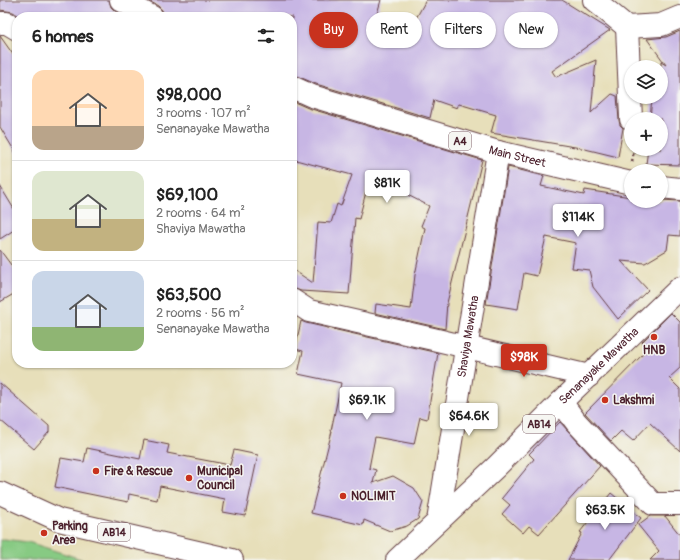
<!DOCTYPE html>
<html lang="en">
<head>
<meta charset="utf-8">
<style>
  body { margin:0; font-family:Pangolin,sans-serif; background:#f2f2f2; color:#222; height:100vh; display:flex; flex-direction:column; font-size:15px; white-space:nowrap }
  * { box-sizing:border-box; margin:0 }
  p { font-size:13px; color:#767676 }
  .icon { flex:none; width:22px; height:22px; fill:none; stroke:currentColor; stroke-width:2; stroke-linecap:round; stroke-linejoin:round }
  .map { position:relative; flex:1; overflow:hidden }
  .panel { position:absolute; left:12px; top:12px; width:285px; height:356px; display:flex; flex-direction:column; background:#fff; border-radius:16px; box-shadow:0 1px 3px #0004 }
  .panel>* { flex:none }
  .top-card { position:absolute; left:309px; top:12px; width:311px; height:36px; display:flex; gap:8px }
  .buttons { position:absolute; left:624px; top:60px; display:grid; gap:8px }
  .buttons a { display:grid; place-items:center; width:44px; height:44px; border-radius:50%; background:#fff; box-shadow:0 1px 3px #0004; font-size:20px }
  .price { position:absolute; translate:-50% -34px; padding:0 9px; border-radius:4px; background:#fff; color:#222; font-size:13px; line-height:26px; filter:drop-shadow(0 1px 2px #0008) }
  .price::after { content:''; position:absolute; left:50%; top:24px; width:12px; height:9px; margin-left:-6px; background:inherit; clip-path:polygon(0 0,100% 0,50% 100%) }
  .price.on { background:#c8321e; color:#fff }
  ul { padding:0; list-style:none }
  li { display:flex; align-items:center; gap:12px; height:100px; padding:0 20px }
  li+li { border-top:1px solid #e0e0e0 }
  li span { display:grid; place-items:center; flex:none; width:112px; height:80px; border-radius:12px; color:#555 }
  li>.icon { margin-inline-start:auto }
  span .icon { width:48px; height:48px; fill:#fffc; stroke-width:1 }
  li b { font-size:17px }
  h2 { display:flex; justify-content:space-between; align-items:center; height:48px; padding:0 20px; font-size:17px }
  .chip { padding:0 14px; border-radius:18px; background:#fff; box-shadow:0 1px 3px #0004; font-size:14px; line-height:36px }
  .chip.on { background:#c8321e; color:#fff }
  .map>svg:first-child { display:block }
</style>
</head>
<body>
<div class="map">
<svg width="680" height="560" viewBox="0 0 680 560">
  <rect width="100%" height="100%" fill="#f6f6f2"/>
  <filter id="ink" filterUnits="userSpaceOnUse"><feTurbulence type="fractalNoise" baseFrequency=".025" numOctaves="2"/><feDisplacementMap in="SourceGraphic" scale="8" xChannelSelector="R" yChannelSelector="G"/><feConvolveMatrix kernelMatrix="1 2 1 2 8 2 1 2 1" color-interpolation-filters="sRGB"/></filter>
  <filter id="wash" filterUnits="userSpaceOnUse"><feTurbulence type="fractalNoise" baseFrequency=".012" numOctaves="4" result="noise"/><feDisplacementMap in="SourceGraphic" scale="16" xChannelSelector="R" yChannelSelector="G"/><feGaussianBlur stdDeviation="0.9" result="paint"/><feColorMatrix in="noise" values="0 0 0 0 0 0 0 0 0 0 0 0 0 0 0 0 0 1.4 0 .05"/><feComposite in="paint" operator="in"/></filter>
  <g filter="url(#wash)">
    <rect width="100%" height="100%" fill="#e7dfba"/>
    <path fill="#87ca83" stroke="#687457" d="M4 539 28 542 84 560H0V540Z"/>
    <g id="blocks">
      <path fill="#c7b6e4" d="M0 0H109L111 7 115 11 126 17H21L13 12 0 10Z
        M147 0H381L375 21 408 33 426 0H562L610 30 552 71 556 77 596 60 591 113 612 94 617 96 619 120 620 125 623 128 618 157 581 148 491 133 496 115 459 104 457 108 434 100 430 118 316 84 297 76 292 75V17H164L162 10 158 6Z
        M680 31V165L646 164 648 149H661V119H650L652 97H661V62L666 65 647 39 666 37Z
        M0 36 17 60V155L0 127Z
        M292 101 308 108 482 160 447 303 445 329 375 313 376 304 411 309 415 275 425 228 421 226 429 206 392 187 369 180 359 219 355 218 349 294 301 291 292 288V269L313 283 318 222 331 223 337 204 341 206 352 175 292 159Z
        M508 167 544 176 541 186 584 195 585 190 631 197V201H661V200L680 201V236L669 235 667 250 645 263 621 261 648 290 618 319 593 287 589 270 572 268 576 243 546 237 537 276 524 273 518 309 486 304Z
        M0 186 17 214V228L0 239Z
        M0 250 17 273V292L0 302Z
        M671 313 680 322V368L669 378 680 389V451L650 423 633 441 621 431 611 441 585 413 648 349 642 342Z
        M301 321 306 323 438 353 427 419 420 417 414 444 375 437 369 468 376 470 373 483 393 476 414 488 423 502 418 519 407 526 390 531 364 520 363 525 311 513 332 431H331L341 383 298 374 303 351 295 349Z
        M0 383 49 426V432L34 449 0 420Z
        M560 422 600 466 539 534 529 526 523 533 502 514 510 505 502 498 534 459 529 454Z
        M144 440 169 445 167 453 230 465 234 450 258 455 245 516 223 512 225 499 160 486 157 500 129 494 128 502 55 487 61 458 84 462 87 448 140 459Z
        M611 493 641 518 609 560H568L582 533 580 532Z
        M650 516H665L680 535V560H650L659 551 638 525Z"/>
    </g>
  </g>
  <g filter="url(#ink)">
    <use href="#blocks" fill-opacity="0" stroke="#623c40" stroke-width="1"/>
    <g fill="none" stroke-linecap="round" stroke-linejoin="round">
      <defs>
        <g id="minor">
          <path d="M594 0 627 27 661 25 680 17"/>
          <path d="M0 23H7L17 29"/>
          <path d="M627 27 631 119"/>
          <path d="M292 300 309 311 433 339 589 376"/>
          <path d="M561 402 576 422 653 504H680"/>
          <path id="s1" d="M438 521 498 152"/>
        </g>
        <g id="major">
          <path d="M0 493 59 520 232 560"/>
          <path id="s2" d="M397 560 496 467 561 402 680 288"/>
        </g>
        <g id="highway">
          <path d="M121 0 152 17"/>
          <path id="s3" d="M292 87 312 96 498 152 631 183"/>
          <path d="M661 187 680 189"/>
        </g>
      </defs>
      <use href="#minor" stroke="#623c40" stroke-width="24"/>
      <use href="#major" stroke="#623c40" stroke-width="24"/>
      <use href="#highway" stroke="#623c40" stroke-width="24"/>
      <path stroke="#623c40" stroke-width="2.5" stroke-dasharray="3 3" stroke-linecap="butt" d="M632 162 634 149"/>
      <use href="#minor" stroke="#fff" stroke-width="22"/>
      <use href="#major" stroke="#fff" stroke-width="22"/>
      <use href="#highway" stroke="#fff" stroke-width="22"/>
    </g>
  </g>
  <g fill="#c8321e" stroke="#f6f6f2" stroke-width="1.5">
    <circle cx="654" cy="337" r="4"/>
    <circle cx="605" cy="400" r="4"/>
    <circle cx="96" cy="471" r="4"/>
    <circle cx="189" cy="478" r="4"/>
    <circle cx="343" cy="496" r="4"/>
    <circle cx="44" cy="533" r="4"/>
  </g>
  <g text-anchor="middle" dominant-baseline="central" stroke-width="3" stroke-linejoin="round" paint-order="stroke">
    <g fill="#f6f6f2" stroke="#7e6067" stroke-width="1">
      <rect x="449" y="132" width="22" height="18" rx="3"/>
      <rect x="523" y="415" width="32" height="18" rx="3"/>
      <rect x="98" y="523" width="32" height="18" rx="3"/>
    </g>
    <g font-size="11" font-weight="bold" fill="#4a1f2b">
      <text x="460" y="141">A4</text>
      <text x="539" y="424">AB14</text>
      <text x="114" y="532">AB14</text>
    </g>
    <g font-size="12" fill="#4a1f2b" stroke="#f6f6f2">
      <text stroke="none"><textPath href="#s3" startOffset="236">Main Street</textPath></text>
      <text stroke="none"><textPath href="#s1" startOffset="187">Shaviya Mawatha</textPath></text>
      <text stroke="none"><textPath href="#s2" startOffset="280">Senanayake Mawatha</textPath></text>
    </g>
    <g font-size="12" font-weight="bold" fill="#4a1f2b" stroke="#f6f6f2" text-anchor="start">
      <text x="654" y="350" text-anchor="middle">HNB</text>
      <text x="613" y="400">Lakshmi</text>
      <text x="104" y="471">Fire &amp; Rescue</text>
      <text x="197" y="471">Municipal<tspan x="197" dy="14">Council</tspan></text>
      <text x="351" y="496">NOLIMIT</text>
      <text x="52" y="526">Parking<tspan x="52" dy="14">Area</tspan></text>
    </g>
  </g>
</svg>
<div class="buttons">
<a><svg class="icon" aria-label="layers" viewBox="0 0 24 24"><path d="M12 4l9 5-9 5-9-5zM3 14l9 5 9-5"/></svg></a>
<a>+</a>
<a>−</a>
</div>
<b class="price" style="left:387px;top:204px">$81K</b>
<b class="price" style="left:578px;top:238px">$114K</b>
<b class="price on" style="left:524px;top:378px">$98K</b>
<b class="price" style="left:367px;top:421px">$69.1K</b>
<b class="price" style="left:469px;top:437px">$64.6K</b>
<b class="price" style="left:605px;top:531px">$63.5K</b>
<div class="top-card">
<a class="chip on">Buy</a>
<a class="chip">Rent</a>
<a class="chip">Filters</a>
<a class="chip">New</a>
</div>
<section class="panel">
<h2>6 homes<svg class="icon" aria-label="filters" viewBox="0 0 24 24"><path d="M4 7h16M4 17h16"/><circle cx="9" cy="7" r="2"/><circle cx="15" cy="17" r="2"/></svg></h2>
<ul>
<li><span style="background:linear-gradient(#ffd9b3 70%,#b9a48a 0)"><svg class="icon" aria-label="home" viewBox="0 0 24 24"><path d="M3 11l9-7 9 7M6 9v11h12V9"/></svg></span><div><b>$98,000</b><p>3 rooms · 107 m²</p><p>Senanayake Mawatha</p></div></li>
<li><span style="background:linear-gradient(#dfe7d0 60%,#c2b280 0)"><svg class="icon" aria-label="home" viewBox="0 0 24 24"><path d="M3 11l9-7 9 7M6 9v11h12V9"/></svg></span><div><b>$69,100</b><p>2 rooms · 64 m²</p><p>Shaviya Mawatha</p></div></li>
<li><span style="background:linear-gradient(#c9d6e8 70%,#8fb573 0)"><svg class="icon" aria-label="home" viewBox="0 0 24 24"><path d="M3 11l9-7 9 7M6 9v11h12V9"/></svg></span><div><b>$63,500</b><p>2 rooms · 56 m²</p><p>Senanayake Mawatha</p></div></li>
</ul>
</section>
</div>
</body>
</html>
